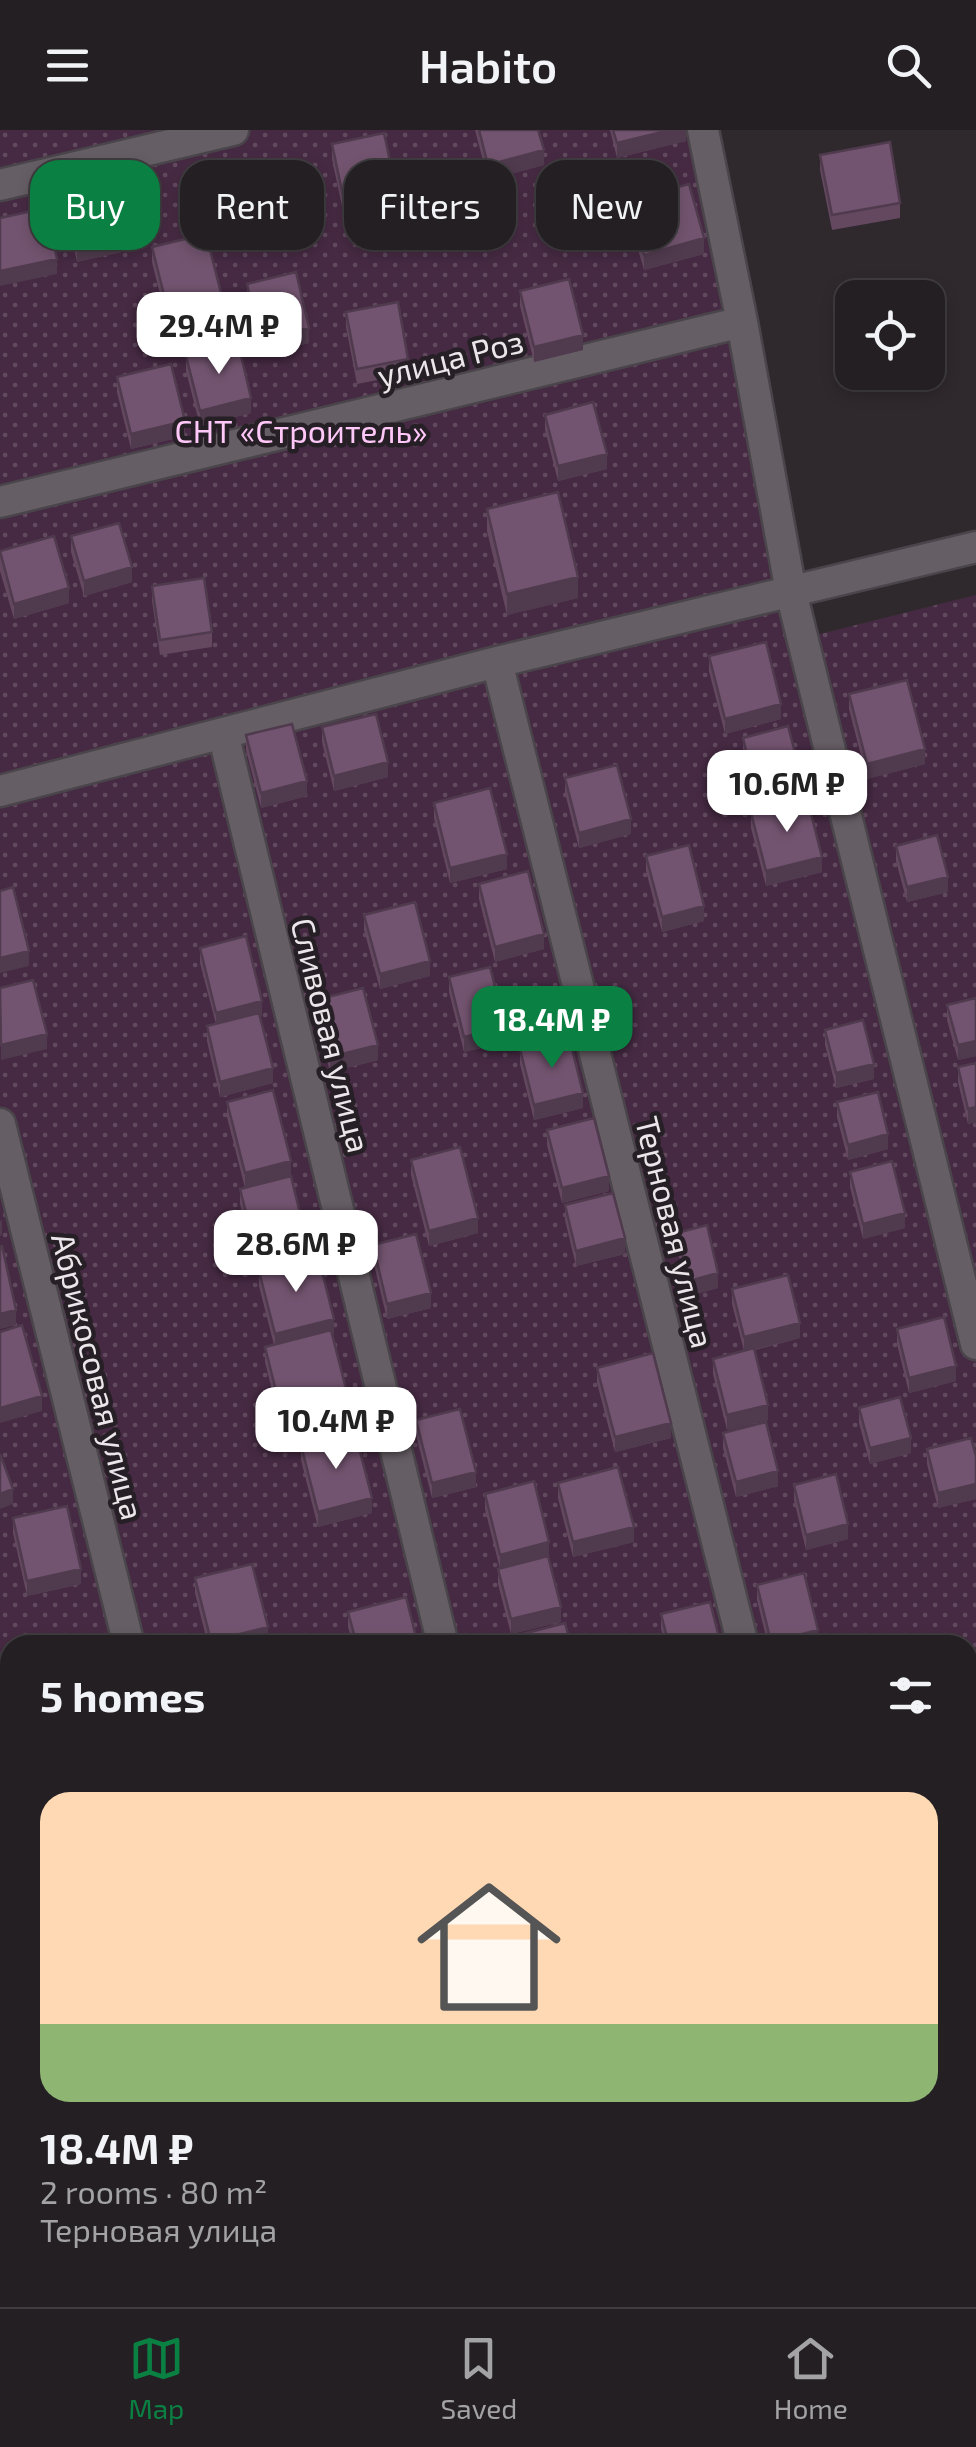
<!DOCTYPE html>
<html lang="en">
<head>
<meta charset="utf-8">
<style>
  body { margin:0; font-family:"Exo 2",sans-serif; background:#2b272a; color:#f1f3f6; height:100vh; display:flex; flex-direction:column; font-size:38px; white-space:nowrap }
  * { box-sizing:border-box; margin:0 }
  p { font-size:32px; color:#a3a2a5 }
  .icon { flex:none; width:55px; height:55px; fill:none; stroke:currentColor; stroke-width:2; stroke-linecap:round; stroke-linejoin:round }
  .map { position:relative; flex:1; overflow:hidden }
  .side { position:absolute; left:0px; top:1505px; width:978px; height:672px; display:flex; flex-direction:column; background:#231f22; border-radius:30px 30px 0 0; box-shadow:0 5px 15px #0003,0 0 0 2px #403d40 }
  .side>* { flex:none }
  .banner { position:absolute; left:30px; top:30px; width:918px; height:90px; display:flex; gap:20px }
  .controls { position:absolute; left:835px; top:150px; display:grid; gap:20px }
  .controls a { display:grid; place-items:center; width:110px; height:110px; border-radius:20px; background:#231f22; box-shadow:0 5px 15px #0003,0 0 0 2px #403d40; font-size:50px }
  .price { position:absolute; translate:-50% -85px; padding:0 22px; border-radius:20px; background:#fff; color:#222; font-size:32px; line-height:65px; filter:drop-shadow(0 2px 5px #0008) }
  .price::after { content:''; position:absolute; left:50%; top:60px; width:30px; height:22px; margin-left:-15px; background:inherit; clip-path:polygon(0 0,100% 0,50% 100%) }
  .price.on { background:#0b8043; color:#fff }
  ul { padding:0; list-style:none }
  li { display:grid; align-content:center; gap:20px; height:530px; padding:0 40px }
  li+li { border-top:2px solid #403d40 }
  li span { display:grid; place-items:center; height:310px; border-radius:30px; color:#555 }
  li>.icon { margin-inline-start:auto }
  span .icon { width:180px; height:180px; fill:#fffc; stroke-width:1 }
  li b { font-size:42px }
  h2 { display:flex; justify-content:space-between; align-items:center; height:120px; padding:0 40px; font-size:42px }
  .pill { padding:0 35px; border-radius:30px; background:#231f22; box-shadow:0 5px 15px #0003,0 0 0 2px #403d40; font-size:35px; line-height:90px }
  .pill.on { background:#0b8043; color:#fff }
  header { display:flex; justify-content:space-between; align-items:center; height:130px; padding:0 40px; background:#231f22; font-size:45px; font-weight:600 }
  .menu { display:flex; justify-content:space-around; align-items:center; height:140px; border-top:2px solid #403d40; background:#231f22; font-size:28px; color:#a3a2a5 }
  .menu a { display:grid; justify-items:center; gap:5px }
  .menu .on { color:#0b8043 }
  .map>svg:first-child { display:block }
</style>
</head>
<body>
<header><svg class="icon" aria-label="menu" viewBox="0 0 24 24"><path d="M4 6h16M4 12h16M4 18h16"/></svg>Habito<svg class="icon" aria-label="search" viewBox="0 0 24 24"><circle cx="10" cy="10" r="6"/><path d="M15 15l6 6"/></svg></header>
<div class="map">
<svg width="976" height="2177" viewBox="0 0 976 2177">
  <defs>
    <pattern id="grass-dots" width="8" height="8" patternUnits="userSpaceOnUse" patternTransform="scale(2.5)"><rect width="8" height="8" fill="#462a43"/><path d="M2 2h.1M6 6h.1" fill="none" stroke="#61495e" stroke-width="1.8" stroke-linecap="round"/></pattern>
  </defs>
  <rect width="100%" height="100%" fill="#2f292e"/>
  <path fill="url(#grass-dots)" fill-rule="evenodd" d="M0 0H703L816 505 976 465V2177H0ZM10 1515H968V2168H10Z"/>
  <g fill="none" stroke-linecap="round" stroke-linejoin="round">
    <defs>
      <path id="street" d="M703 0 742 192 791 462 976 1214
        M0 55 233 0
        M0 372 742 192
        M497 532 743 1515
        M223 603 443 1515
        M0 661 497 532 976 417
        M0 994 129 1515
        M291 2168 294 2177
        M601 2168 603 2177
        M906 2168 909 2177"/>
    </defs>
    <use href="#street" stroke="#4a454a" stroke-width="35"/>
    <use href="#street" stroke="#665e65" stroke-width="30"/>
  </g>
  <path fill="#634860" d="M475 0H538L544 35 488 50Z
    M610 0H686V11L617 28Z
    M332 14 395 70 343 81 332 29Z
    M820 25 900 73V88L832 100 820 40Z
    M214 49 287 92 225 107 214 64Z
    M628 71 704 124 644 140 628 86Z
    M68 74 139 118 77 132 68 89Z
    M152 117 221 178 167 192 152 132Z
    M247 154 309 213 260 225 247 169Z
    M520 161 583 220 534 232 520 176Z
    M346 182 408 229V244L357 254 346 197Z
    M186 226 251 283 200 296 186 241Z
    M117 247 185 306 131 319 117 262Z
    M545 285 607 339 558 351 545 300Z
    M487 379 578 468 507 485 487 401Z
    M71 406 132 452 84 466 71 422Z
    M0 421 69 473 14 489 0 441Z
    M152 456 212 502V517L160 525 152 471Z
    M709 526 781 589 725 604 709 541Z
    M849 564 925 634 867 649 849 579Z
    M322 597 388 647 334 661 322 612Z
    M246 605 307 666 261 678 246 620Z
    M743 608 803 668 757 680 743 623Z
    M565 648 631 704 579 718 565 663Z
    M434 673 507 739 450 753 434 688Z
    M751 683 822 742 766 756 751 698Z
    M896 716 948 762 907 772 896 731Z
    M646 726 704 791 662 802 646 741Z
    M479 754 544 819 495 832 479 769Z
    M364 785 430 846 380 859 364 800Z
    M200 818 262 886 260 887 273 953 220 967 207 911V896L216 894 200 833Z
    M449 847 505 912 464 922 449 862Z
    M976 868V926L958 930 947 890V875Z
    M316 870 378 930 330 942 316 885Z
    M825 900 874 949 836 958 825 915Z
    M520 919 583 978 534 990 520 934Z
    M976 933V992L968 994 958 952V937Z
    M227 972 291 1046 245 1058 227 987Z
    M837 972 888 1019 848 1030 837 987Z
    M547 1000 609 1061 562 1073 547 1015Z
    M411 1030 478 1103 429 1116 411 1045Z
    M850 1042 905 1098 863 1109 850 1057Z
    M240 1059 307 1128 257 1141 240 1074Z
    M565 1075 625 1124 576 1136 565 1090Z
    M677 1103 718 1158 689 1166 677 1118Z
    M373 1115 431 1178 387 1189 373 1130Z
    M259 1141 334 1204 332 1205 350 1290 284 1308 265 1232V1217L274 1215 259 1156Z
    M732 1159 800 1208 755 1220 768 1290 727 1300 713 1244V1229L744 1221 732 1174Z
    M897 1199 956 1251 909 1263 897 1214Z
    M597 1238 671 1308 615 1322 597 1253Z
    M859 1278 911 1323 870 1334 859 1293Z
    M416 1290 476 1357 432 1368 416 1305Z
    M723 1303 778 1356 736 1367 723 1318Z
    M301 1315 372 1383 318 1397 301 1330Z
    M927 1319 976 1326V1369L938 1378 927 1334Z
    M558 1353 634 1412 573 1427 558 1368Z
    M794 1355 848 1409 806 1420 794 1370Z
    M485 1364 549 1427 561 1492 511 1504 498 1454V1439H500L485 1379Z
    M13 1388 81 1454 27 1466 13 1403Z
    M195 1448 268 1512 254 1515H208L195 1463Z
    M757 1455 818 1515H768L757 1470Z
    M348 1482 418 1515H353L348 1497Z
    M661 1484 721 1515H665L661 1499Z
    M10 2098V2162L8 2163 0 2133V2101Z"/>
  <path fill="#503b4e" d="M670 0H686V11L617 28V13Z
    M544 20V35L488 50V35Z
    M395 55V70L343 81V66Z
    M287 77V92L225 107V92Z
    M139 103V118L77 132V117Z
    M704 108V124L644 140V125Z
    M57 129V144L0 156V141Z
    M221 163V178L167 192V177Z
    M309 198V213L260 225V210Z
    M583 205V220L534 232V217Z
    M251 268V283L200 296V281Z
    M185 291V306L131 319V304Z
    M607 324V339L558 351V336Z
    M132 437V452L84 466V451Z
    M578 447V468L507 485V464Z
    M69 458V473L14 489V474Z
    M781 574V589L725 604V589Z
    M925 619V634L867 649V634Z
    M388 632V647L334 661V646Z
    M307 651V666L261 678V663Z
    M803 653V668L757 680V665Z
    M631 689V704L579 718V703Z
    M507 724V739L450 753V738Z
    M822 727V742L766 756V741Z
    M948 747V762L907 772V757Z
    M704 776V791L662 802V787Z
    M544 804V819L495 832V817Z
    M29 821V836L0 843V828Z
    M430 831V846L380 859V844Z
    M262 871V886L216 898V883Z
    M505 897V912L464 922V907Z
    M47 904V919L1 930V915Z
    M976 911V926L958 930V915Z
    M378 915V930L330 942V927Z
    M874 934V949L836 958V943Z
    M273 938V953L220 967V952Z
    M583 963V978L534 990V975Z
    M976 977V992L968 994V979Z
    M888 1004V1019L848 1030V1015Z
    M291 1031V1046L245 1058V1043Z
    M609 1046V1061L562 1073V1058Z
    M905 1083V1098L863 1109V1094Z
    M478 1088V1103L429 1116V1101Z
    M2 1090V1105L0 1106V1091Z
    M625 1108V1124L576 1136V1121Z
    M307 1113V1128L257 1141V1126Z
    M718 1143V1158L689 1166V1151Z
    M431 1163V1178L387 1189V1174Z
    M16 1180V1195L0 1199V1184Z
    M334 1189V1204L275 1219V1204Z
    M800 1193V1208L744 1222V1207Z
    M956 1236V1251L909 1263V1248Z
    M42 1266V1281L0 1293V1278Z
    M350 1275V1290L284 1308V1293Z
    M768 1275V1290L727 1300V1285Z
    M671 1293V1308L615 1322V1307Z
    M911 1308V1323L870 1334V1318Z
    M778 1341V1356L736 1367V1352Z
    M476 1342V1357L432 1368V1353Z
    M976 1354V1369L938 1378V1363Z
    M13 1359V1374L0 1379V1364Z
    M372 1368V1383L318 1397V1382Z
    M848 1394V1409L806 1420V1405Z
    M634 1397V1412L573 1427V1412Z
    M549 1412V1427L500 1440V1425Z
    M81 1439V1454L27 1466V1451Z
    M561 1477V1492L511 1504V1489Z
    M268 1497V1512L254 1515H211V1511Z
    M818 1500V1515H771V1512Z
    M10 1769V1784L0 1787V1772Z
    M976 1780V1795L968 1798V1783Z
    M976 2131V2146L968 2148V2133Z"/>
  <path fill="#735470" stroke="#503b4e" stroke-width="2.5" d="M479 0H538L544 20 488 35Z
    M613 0H670L617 13Z
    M384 3 395 55 343 66 332 14Z
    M890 12 900 73 832 85 820 25Z
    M276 34 287 77 225 92 214 49Z
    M689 54 704 108 644 125 628 71Z
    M129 60 139 103 77 117 68 74Z
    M46 78 57 129 0 141V88Z
    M206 104 221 163 167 177 152 117Z
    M296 142 309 198 260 210 247 154Z
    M569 149 583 205 534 217 520 161Z
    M398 172 408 229 357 239 346 182Z
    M238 213 251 268 200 281 186 226Z
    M171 234 185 291 131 304 117 247Z
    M593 272 607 324 558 336 545 285Z
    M558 362 578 447 507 464 487 379Z
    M119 393 132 437 84 451 71 406Z
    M54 406 69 458 14 474 0 421Z
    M204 448 212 502 160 510 152 456Z
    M766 512 781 574 725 589 709 526Z
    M907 550 925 619 867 634 849 564Z
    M376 584 388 632 334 646 322 597Z
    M292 594 307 651 261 663 246 605Z
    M788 596 803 653 757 665 743 608Z
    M617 635 631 689 579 703 565 648Z
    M490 658 507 724 450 738 434 673Z
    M807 668 822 727 766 741 751 683Z
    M937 705 948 747 907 757 896 716Z
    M689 715 704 776 662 787 646 726Z
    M528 741 544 804 495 817 479 754Z
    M13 757 29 821 0 828V761Z
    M415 772 430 831 380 844 364 785Z
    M246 806 262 871 216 883 200 818Z
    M490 837 505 897 464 907 449 847Z
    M33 850 47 904 1 915 0 858Z
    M363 858 378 915 330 927 316 870Z
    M976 868V911L958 915 947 875Z
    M259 883 273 938 220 952 207 896Z
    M863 890 874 934 836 943 825 900Z
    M569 907 583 963 534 975 520 919Z
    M976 933V977L968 979 958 937Z
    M273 960 291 1031 245 1043 227 972Z
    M878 962 888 1004 848 1015 837 972Z
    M594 988 609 1046 562 1058 547 1000Z
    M460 1017 478 1088 429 1101 411 1030Z
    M892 1031 905 1083 863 1094 850 1042Z
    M291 1046 307 1113 257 1126 240 1059Z
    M613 1063 625 1108 576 1121 565 1075Z
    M707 1095 718 1143 689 1151 677 1103Z
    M416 1104 431 1163 387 1174 373 1115Z
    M2 1116 16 1180 0 1184V1117Z
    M318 1126 334 1189 275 1204 259 1141Z
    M788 1145 800 1193 744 1207 732 1159Z
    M944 1187 956 1236 909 1248 897 1199Z
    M22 1195 42 1266 0 1278V1202Z
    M331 1200 350 1275 284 1293 265 1217Z
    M754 1218 768 1275 727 1285 713 1229Z
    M653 1223 671 1293 615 1307 597 1238Z
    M900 1267 911 1308 870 1318 859 1278Z
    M460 1279 476 1342 432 1353 416 1290Z
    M766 1292 778 1341 736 1352 723 1303Z
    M355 1302 372 1368 318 1382 301 1315Z
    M971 1308 976 1326V1354L938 1363 927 1319Z
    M0 1324 13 1359 0 1364Z
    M618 1337 634 1397 573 1412 558 1353Z
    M836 1344 848 1394 806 1405 794 1355Z
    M534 1351 549 1412 500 1425 485 1364Z
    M67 1376 81 1439 27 1451 13 1388Z
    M548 1426 561 1477 511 1489 498 1439Z
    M252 1434 268 1497 211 1511 195 1448Z
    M804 1443 818 1500 771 1512 757 1455Z
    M406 1467 418 1515H357L348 1482Z
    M710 1472 721 1515H669L661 1484Z
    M565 1493 571 1515H513L511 1507Z
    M0 1717 10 1755V1769L0 1772Z
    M976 1720V1780L968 1783V1722Z
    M968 2095 976 2128V2131L968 2133Z
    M10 2098V2147L8 2148 0 2118V2101Z
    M215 2168H276L278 2177H218Z
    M521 2168H577L580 2177H523Z
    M883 2168H891L894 2177H845Z
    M61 2171 62 2177H33Z"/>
  <g text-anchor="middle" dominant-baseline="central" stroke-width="9" stroke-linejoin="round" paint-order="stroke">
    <g font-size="32" fill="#ebe6ea" stroke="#261f25">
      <text transform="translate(450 227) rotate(-14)">улица Роз</text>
      <text transform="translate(332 905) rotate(76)">Сливовая улица</text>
      <text transform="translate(676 1102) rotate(76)">Терновая улица</text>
      <text transform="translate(99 1246) rotate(76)">Абрикосовая улица</text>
    </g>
    <g font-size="32" fill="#ffc8f8" stroke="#261f25">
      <text x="301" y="300">СНТ «Строитель»</text>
    </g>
  </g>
</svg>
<div class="controls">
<a><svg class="icon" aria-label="locate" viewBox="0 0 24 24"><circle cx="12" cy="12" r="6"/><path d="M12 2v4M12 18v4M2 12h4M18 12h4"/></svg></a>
</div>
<b class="price" style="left:219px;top:247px">29.4M ₽</b>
<b class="price" style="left:787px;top:705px">10.6M ₽</b>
<b class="price on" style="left:552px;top:941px">18.4M ₽</b>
<b class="price" style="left:296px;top:1165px">28.6M ₽</b>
<b class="price" style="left:336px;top:1342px">10.4M ₽</b>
<div class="banner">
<a class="pill on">Buy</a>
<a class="pill">Rent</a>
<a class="pill">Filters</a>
<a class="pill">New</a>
</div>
<section class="side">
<h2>5 homes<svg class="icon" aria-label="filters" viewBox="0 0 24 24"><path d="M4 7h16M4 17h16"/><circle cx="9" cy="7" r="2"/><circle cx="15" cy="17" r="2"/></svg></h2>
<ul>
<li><span style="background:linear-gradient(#ffd9b3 75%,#8fb573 0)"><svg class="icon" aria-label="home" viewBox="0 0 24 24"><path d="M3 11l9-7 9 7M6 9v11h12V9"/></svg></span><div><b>18.4M ₽</b><p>2 rooms · 80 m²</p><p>Терновая улица</p></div></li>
</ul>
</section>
</div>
<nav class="menu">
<a class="on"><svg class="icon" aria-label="map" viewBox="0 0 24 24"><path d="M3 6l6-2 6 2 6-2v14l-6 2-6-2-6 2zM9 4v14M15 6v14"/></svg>Map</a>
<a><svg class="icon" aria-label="saved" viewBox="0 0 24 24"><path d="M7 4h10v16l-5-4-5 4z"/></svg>Saved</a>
<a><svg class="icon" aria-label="home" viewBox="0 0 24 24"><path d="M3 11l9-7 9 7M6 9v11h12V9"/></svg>Home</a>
</nav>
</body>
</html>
